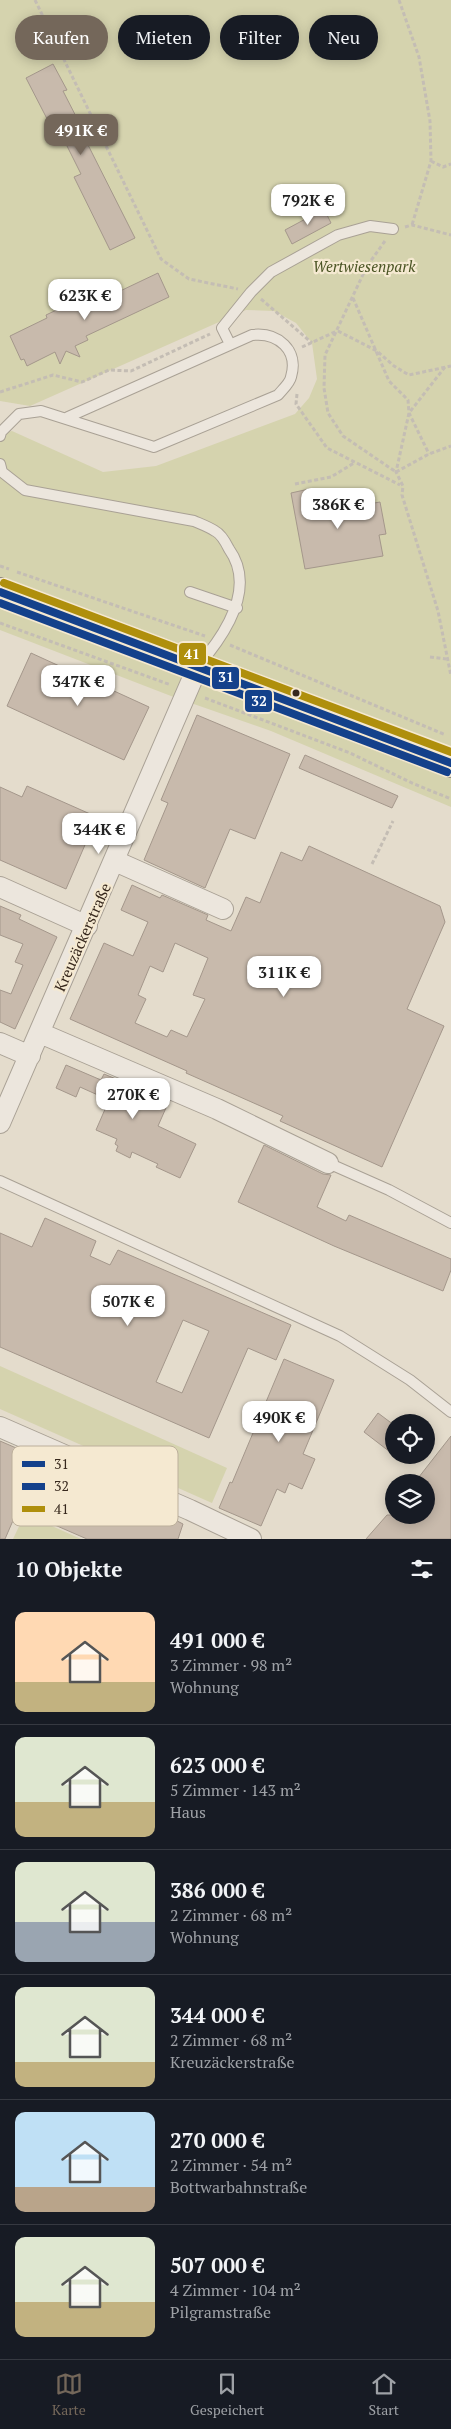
<!DOCTYPE html>
<html lang="de">
<head>
<meta charset="utf-8">
<style>
  body { margin:0; font-family:"PT Serif",serif; background:#242831; color:#f1f3f6; height:100vh; display:flex; flex-direction:column; font-size:19px; white-space:nowrap }
  * { box-sizing:border-box; margin:0 }
  p { font-size:16px; color:#9ea1a6 }
  .icon { flex:none; width:28px; height:28px; fill:none; stroke:currentColor; stroke-width:2; stroke-linecap:round; stroke-linejoin:round }
  .map { position:relative; height:1539px; overflow:hidden }
  .drawer { display:flex; flex-direction:column; background:#171b24; flex:1 }
  .drawer>* { flex:none }
  .top-card { position:absolute; left:15px; top:15px; width:421px; height:45px; display:flex; gap:10px }
  .controls { position:absolute; left:385px; top:1414px; display:grid; gap:10px }
  .controls a { display:grid; place-items:center; width:50px; height:50px; border-radius:50%; background:#171b24; box-shadow:0 2px 12px #0003; font-size:25px }
  .price { position:absolute; translate:-50% -42px; padding:0 11px; border-radius:10px; background:#fff; color:#222; font-size:16px; line-height:32px; filter:drop-shadow(0 1px 2px #0008) }
  .price::after { content:''; position:absolute; left:50%; top:30px; width:15px; height:11px; margin-left:-8px; background:inherit; clip-path:polygon(0 0,100% 0,50% 100%) }
  .price.active { background:#74675a; color:#fff }
  ul { padding:0; list-style:none }
  li { display:flex; align-items:center; gap:15px; height:125px; padding:0 15px }
  li+li { border-top:1px solid #363941 }
  li span { display:grid; place-items:center; flex:none; width:140px; height:100px; border-radius:10px; color:#555 }
  li>.icon { margin-inline-start:auto }
  span .icon { width:60px; height:60px; fill:#fffc; stroke-width:1 }
  li b { font-size:21px }
  h2 { display:flex; justify-content:space-between; align-items:center; height:60px; padding:0 15px; font-size:21px }
  .chip { padding:0 18px; border-radius:22px; background:#171b24; box-shadow:0 2px 12px #0003; font-size:18px; line-height:45px }
  .chip.active { background:#74675a; color:#fff }
  .tab-bar { display:flex; justify-content:space-around; align-items:center; height:70px; border-top:1px solid #363941; background:#171b24; font-size:14px; color:#9ea1a6 }
  .tab-bar a { display:grid; justify-items:center; gap:2px }
  .tab-bar .active { color:#74675a }
  .map>svg:first-child { display:block }
</style>
</head>
<body>
<div class="map">
<svg width="451" height="1539" viewBox="0 0 451 1539">
  <rect width="100%" height="100%" fill="#e4dccc"/>
  <path fill="#d5d3ae" d="M0 0H451V807L271 731 171 696 0 630V434L12 431 103 472 156 466 295 414 309 398 317 379 312 343 296 323 274 311 246 310 30 406 0 401Z
    M0 1366 227 1468 212 1503 0 1409Z
    M25 1514 81 1539H13Z"/>
  <path fill="#c8baac" stroke="#a4978b" fill-rule="evenodd" d="M53 64 67 90 63 91 84 132 82 133 135 238 110 250 74 177 81 174 65 142 60 144 26 78Z
    M324 209 331 223 292 244 285 230Z
    M158 273 169 297 86 336 88 340 75 346 80 357 66 351 60 364 55 352 27 366 24 359 21 360 10 336 47 318 46 315 67 305 68 308 94 296 97 302Z
    M309 489 312 505 368 494 369 504 380 502 386 534 379 535 383 556 305 569 291 493Z
    M31 653 149 707 124 760 7 706Z
    M197 715 290 754 255 839 230 829 205 888 144 860 168 803 161 800Z
    M305 755 398 796 392 808 299 768Z
    M27 786 97 817 66 889 0 860V787L22 797Z
    M309 846 440 906 445 922 407 1009 444 1026 382 1167 280 1121 283 1116 186 1073 187 1071 70 1019 104 943 133 956 148 922 121 910 132 885 160 898 162 895 208 915 206 920 231 931 246 897 260 903 281 852 302 861ZM175 943 208 958 193 995 205 999 187 1037 171 1030 167 1037 135 1023 146 999 138 995 150 966 163 972Z
    M0 906 21 915 19 919 57 937 15 1029 0 1022V990L11 994 23 965 15 962 23 944 0 935Z
    M66 1065 101 1080 104 1074 169 1101 158 1126 196 1144 180 1178 156 1167 158 1164 132 1152 130 1158 116 1151 118 1146 115 1144 117 1139 96 1130 109 1100 80 1087 76 1097 56 1088Z
    M264 1145 323 1174 331 1175 317 1207 346 1221 349 1215 451 1259V1270L443 1291 334 1246 238 1202Z
    M45 1218 96 1241 90 1256 110 1265 118 1250 291 1325 276 1360 248 1348 209 1438 0 1347V1233L32 1247ZM183 1320 209 1331 182 1393 156 1382Z
    M284 1359 334 1380 303 1454 315 1459 302 1489 289 1483 285 1493 277 1489 261 1526 219 1508 230 1482 232 1483Z
    M378 1413 394 1425V1455L364 1432Z
    M451 1436V1539H366L387 1515H426V1482H415Z
    M0 1441 118 1492 114 1502 145 1513 148 1506 183 1524 178 1539H87L18 1509 5 1539H0Z"/>
  <g fill="none" stroke-linecap="round" stroke-linejoin="round">
    <defs>
      <path id="lane" d="M230 344 222 328 251 292 271 272 338 235 370 226 393 229
        M0 436 1 432 19 414 41 411 154 447 278 395C282 390 290 383 291 377 299 350 278 332 252 335L68 417
        M0 464 2 472 25 490 194 521C201 524 209 527 215 531 221 534 226 543 229 549 257 588 225 635 198 666
        M190 592 237 608
        M328 1163 389 1190 451 1223
        M0 1181 340 1336 410 1380 451 1412"/>
      <path id="street" d="M115 861 223 909
        M0 887 87 926
        M40 1033 217 1109 328 1163
        M0 1043 30 1056
        M0 1123 198 666
        M0 1427 190 1510 251 1539"/>
      <path id="primary" d="M0 592 451 763"/>
    </defs>
    <use href="#lane" stroke="#a9a195" stroke-width="12"/>
    <use href="#street" stroke="#a9a195" stroke-width="22"/>
    <use href="#primary" stroke="#8e867c" stroke-width="30"/>
    <path stroke="#c4bdb4" stroke-width="3" stroke-dasharray="4 2.5" stroke-linecap="butt" d="M35 0 161 259 189 279 238 289
      M399 0 419 57 430 121 431 161 412 225
      M431 161 443 167 451 164
      M405 227 412 225 451 235
      M385 241 367 266 325 355 324 388 328 413 343 436 396 472
      M353 298 389 381 408 400 409 413 429 454
      M261 299 312 343
      M338 331 377 351 394 366 409 375 451 366
      M302 347 337 331
      M445 367 409 413 396 472 403 486 402 495 438 611 451 676
      M0 392 53 375 82 382 109 370 131 371 210 334
      M297 394 296 404 327 448 400 485
      M396 472 429 454 451 446
      M295 484 331 477 354 463
      M0 566 9 569
      M17 572 205 636
      M0 623 171 685
      M230 645 446 735
      M430 657 446 659
      M205 698 350 753 412 783 451 799
      M372 864 393 821"/>
    <use href="#lane" stroke="#ece6dd" stroke-width="10"/>
    <use href="#street" stroke="#ece6dd" stroke-width="20"/>
    <use href="#primary" stroke="#e3dccf" stroke-width="28"/>
    <defs>
      <path id="bus-1" d="M0 592 451 763"/>
      <path id="bus-2" d="M0 603 447 772"/>
      <path id="bus-3" d="M4 583 451 752"/>
    </defs>
    <use href="#bus-1" stroke="#f5e9d1" stroke-width="11"/>
    <use href="#bus-2" stroke="#f5e9d1" stroke-width="11"/>
    <use href="#bus-3" stroke="#f5e9d1" stroke-width="11"/>
    <use href="#bus-1" stroke="#14418b" stroke-width="8"/>
    <use href="#bus-2" stroke="#14418b" stroke-width="8"/>
    <use href="#bus-3" stroke="#af8f0c" stroke-width="8"/>
  </g>
  <circle fill="#37281d" stroke="#f5e9d1" stroke-width="2" cx="296" cy="693" r="4.5"/>
  <g text-anchor="middle" dominant-baseline="central" stroke-width="4.5" stroke-linejoin="round" paint-order="stroke">
    <g font-size="15" font-style="italic" fill="#4a5423" stroke="#f5e9d1">
      <text x="364" y="266">Wertwiesenpark</text>
    </g>
    <g font-size="15" fill="#37281d" stroke="#f5e9d1">
      <text transform="translate(82 937) rotate(-66)">Kreuzäckerstraße</text>
    </g>
  </g>
  <rect x="12" y="1446" width="166" height="80" rx="8" fill="#f5e9d1" stroke="#bcaf9b" stroke-width="1"/>
  <rect x="22" y="1461" width="23" height="6" fill="#14418b"/>
  <rect x="22" y="1483" width="23" height="7" fill="#14418b"/>
  <rect x="22" y="1506" width="23" height="6" fill="#af8f0c"/>
  <g font-size="14" fill="#37281d">
    <text x="54" y="1469">31</text>
    <text x="54" y="1491">32</text>
    <text x="54" y="1514">41</text>
  </g>
  <g stroke="#f5e9d1" stroke-width="2">
    <rect x="178" y="642" width="29" height="24" rx="5" fill="#af8f0c"/>
    <rect x="211" y="666" width="29" height="24" rx="5" fill="#14418b"/>
    <rect x="244" y="689" width="29" height="24" rx="5" fill="#14418b"/>
  </g>
  <g font-size="14" text-anchor="middle" font-weight="bold" fill="#fff">
    <text x="192" y="659">41</text>
    <text x="226" y="682">31</text>
    <text x="259" y="706">32</text>
  </g>
</svg>
<div class="controls">
<a><svg class="icon" aria-label="locate" viewBox="0 0 24 24"><circle cx="12" cy="12" r="6"/><path d="M12 2v4M12 18v4M2 12h4M18 12h4"/></svg></a>
<a><svg class="icon" aria-label="layers" viewBox="0 0 24 24"><path d="M12 4l9 5-9 5-9-5zM3 14l9 5 9-5"/></svg></a>
</div>
<b class="price active" style="left:81px;top:156px">491K €</b>
<b class="price" style="left:308px;top:226px">792K €</b>
<b class="price" style="left:85px;top:321px">623K €</b>
<b class="price" style="left:338px;top:530px">386K €</b>
<b class="price" style="left:78px;top:707px">347K €</b>
<b class="price" style="left:99px;top:855px">344K €</b>
<b class="price" style="left:284px;top:998px">311K €</b>
<b class="price" style="left:133px;top:1120px">270K €</b>
<b class="price" style="left:128px;top:1327px">507K €</b>
<b class="price" style="left:279px;top:1443px">490K €</b>
<div class="top-card">
<a class="chip active">Kaufen</a>
<a class="chip">Mieten</a>
<a class="chip">Filter</a>
<a class="chip">Neu</a>
</div>
</div>
<section class="drawer">
<h2>10 Objekte<svg class="icon" aria-label="filters" viewBox="0 0 24 24"><path d="M4 7h16M4 17h16"/><circle cx="9" cy="7" r="2"/><circle cx="15" cy="17" r="2"/></svg></h2>
<ul>
<li><span style="background:linear-gradient(#ffd9b3 70%,#c2b280 0)"><svg class="icon" aria-label="home" viewBox="0 0 24 24"><path d="M3 11l9-7 9 7M6 9v11h12V9"/></svg></span><div><b>491 000 €</b><p>3 Zimmer · 98 m²</p><p>Wohnung</p></div></li>
<li><span style="background:linear-gradient(#dfe7d0 65%,#c2b280 0)"><svg class="icon" aria-label="home" viewBox="0 0 24 24"><path d="M3 11l9-7 9 7M6 9v11h12V9"/></svg></span><div><b>623 000 €</b><p>5 Zimmer · 143 m²</p><p>Haus</p></div></li>
<li><span style="background:linear-gradient(#dfe7d0 60%,#9aa5b1 0)"><svg class="icon" aria-label="home" viewBox="0 0 24 24"><path d="M3 11l9-7 9 7M6 9v11h12V9"/></svg></span><div><b>386 000 €</b><p>2 Zimmer · 68 m²</p><p>Wohnung</p></div></li>
<li><span style="background:linear-gradient(#dfe7d0 75%,#c2b280 0)"><svg class="icon" aria-label="home" viewBox="0 0 24 24"><path d="M3 11l9-7 9 7M6 9v11h12V9"/></svg></span><div><b>344 000 €</b><p>2 Zimmer · 68 m²</p><p>Kreuzäckerstraße</p></div></li>
<li><span style="background:linear-gradient(#bfe0f5 75%,#b9a48a 0)"><svg class="icon" aria-label="home" viewBox="0 0 24 24"><path d="M3 11l9-7 9 7M6 9v11h12V9"/></svg></span><div><b>270 000 €</b><p>2 Zimmer · 54 m²</p><p>Bottwarbahnstraße</p></div></li>
<li><span style="background:linear-gradient(#dfe7d0 65%,#c2b280 0)"><svg class="icon" aria-label="home" viewBox="0 0 24 24"><path d="M3 11l9-7 9 7M6 9v11h12V9"/></svg></span><div><b>507 000 €</b><p>4 Zimmer · 104 m²</p><p>Pilgramstraße</p></div></li>
</ul>
</section>
<nav class="tab-bar">
<a class="active"><svg class="icon" aria-label="map" viewBox="0 0 24 24"><path d="M3 6l6-2 6 2 6-2v14l-6 2-6-2-6 2zM9 4v14M15 6v14"/></svg>Karte</a>
<a><svg class="icon" aria-label="saved" viewBox="0 0 24 24"><path d="M7 4h10v16l-5-4-5 4z"/></svg>Gespeichert</a>
<a><svg class="icon" aria-label="home" viewBox="0 0 24 24"><path d="M3 11l9-7 9 7M6 9v11h12V9"/></svg>Start</a>
</nav>
</body>
</html>
